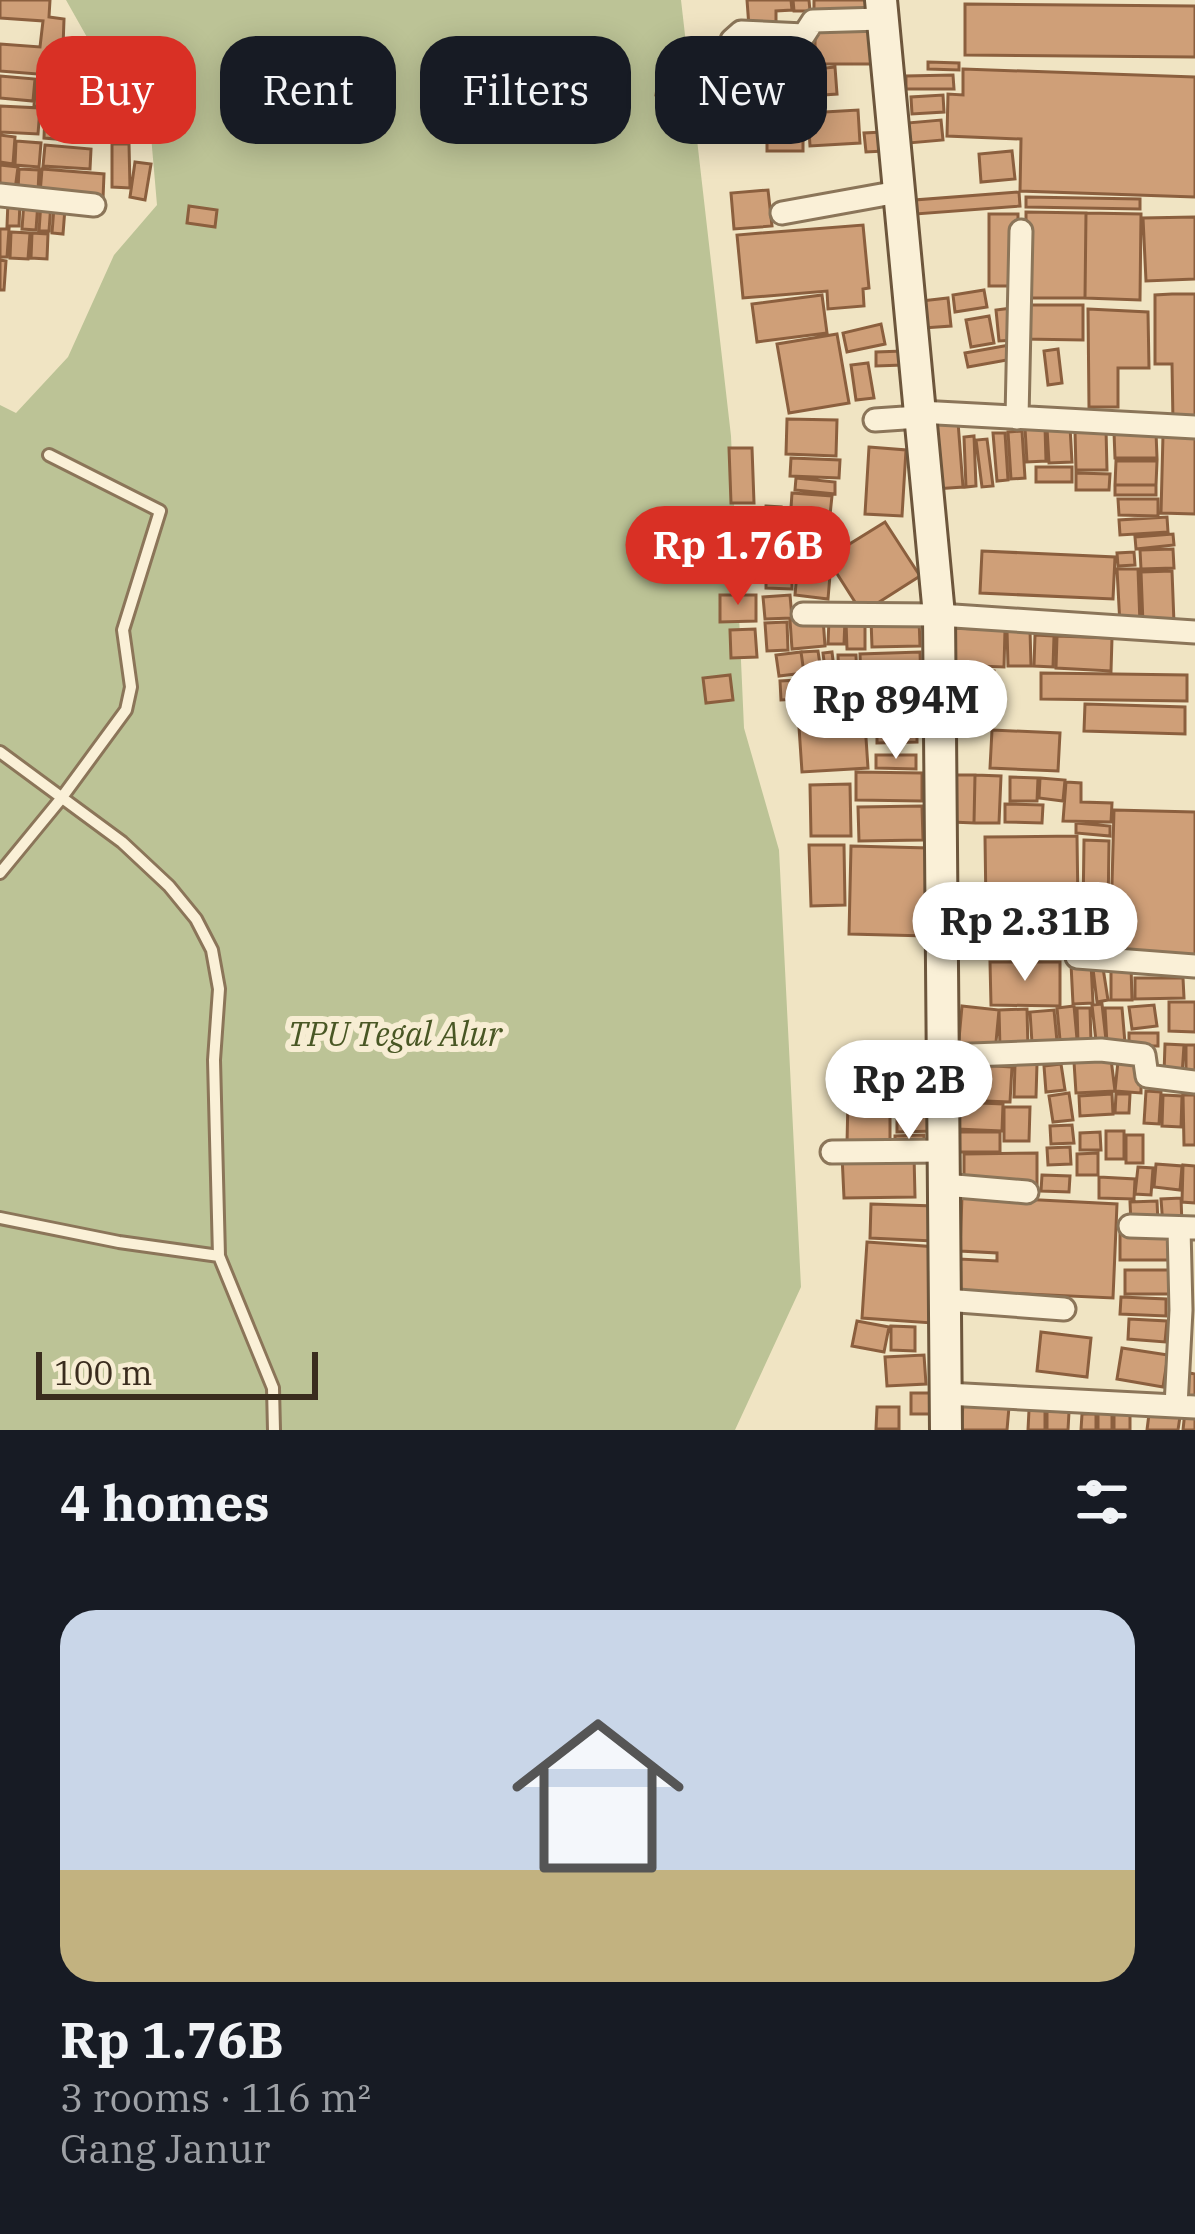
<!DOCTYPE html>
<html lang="en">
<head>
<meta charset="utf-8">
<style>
  body { margin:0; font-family:"IBM Plex Serif",serif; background:#20242c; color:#f1f3f6; height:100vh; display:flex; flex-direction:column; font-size:45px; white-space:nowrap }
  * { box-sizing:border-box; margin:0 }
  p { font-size:39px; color:#9ea1a6 }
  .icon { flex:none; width:66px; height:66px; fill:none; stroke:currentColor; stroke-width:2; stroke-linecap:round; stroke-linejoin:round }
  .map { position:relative; height:1430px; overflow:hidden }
  .side { display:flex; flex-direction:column; background:#171b24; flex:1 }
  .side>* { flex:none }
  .top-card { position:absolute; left:36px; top:36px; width:1125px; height:108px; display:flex; gap:24px }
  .scale { position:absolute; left:36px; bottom:30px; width:282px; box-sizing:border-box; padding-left:12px; border:6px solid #3a2c1e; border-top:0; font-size:33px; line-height:42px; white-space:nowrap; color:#3a2c1e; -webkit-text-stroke:9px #f7edd3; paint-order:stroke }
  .price { position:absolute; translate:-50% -102px; padding:0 27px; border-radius:42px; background:#fff; color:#222; font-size:39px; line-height:78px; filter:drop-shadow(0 3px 6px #0008) }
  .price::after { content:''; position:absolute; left:50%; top:72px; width:36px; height:27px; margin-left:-18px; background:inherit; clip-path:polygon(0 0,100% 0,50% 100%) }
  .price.selected { background:#d93025; color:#fff }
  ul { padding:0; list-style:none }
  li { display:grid; align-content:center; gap:24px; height:636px; padding:0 60px }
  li+li { border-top:3px solid #363941 }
  li span { display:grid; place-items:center; height:372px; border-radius:36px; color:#555 }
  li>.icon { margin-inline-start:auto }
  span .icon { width:216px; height:216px; fill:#fffc; stroke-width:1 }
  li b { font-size:51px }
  h2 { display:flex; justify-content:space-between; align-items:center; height:144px; padding:0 60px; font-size:51px }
  .tag { padding:0 42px; border-radius:36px; background:#171b24; box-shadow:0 6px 30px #0003; font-size:42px; line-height:108px }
  .tag.selected { background:#d93025; color:#fff }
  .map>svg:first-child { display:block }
</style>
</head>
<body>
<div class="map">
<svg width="1195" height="1430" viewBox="0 0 1195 1430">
  <rect width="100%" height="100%" fill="#f0e4c3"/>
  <path fill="#bcc396" d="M66 0H681L731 436 744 728 779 850 801 1287 735 1430H0V405L16 413 68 357 114 255 157 205 145 66 101 62Z"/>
  <path fill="#cf9f78" stroke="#8b5f3e" stroke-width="3" d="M0 0H50L49 17 64 19 62 76 0 71V44L40 47 43 21 0 18Z
    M747 0H791L792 10 776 11V26L749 27Z
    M793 0H809L810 11H794Z
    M814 0H877L878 15 814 17Z
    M965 4 1195 6V57L965 55Z
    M815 24 881 25V64H815Z
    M810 37 812 61 789 62 788 38Z
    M741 39H756L755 61H741Z
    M70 55 99 58 97 82 68 79Z
    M760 56H783V80L760 79Z
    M928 62 959 63V70L928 69Z
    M757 64 760 102 708 105 705 67Z
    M835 67 837 94 809 96 808 79 788 80V72Z
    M963 69 1195 77V197L1020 191 1021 139 947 136 948 94 963 95Z
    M659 75 670 78 667 97 656 95Z
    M953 75 954 89H906V76Z
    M0 76 35 79 33 101 0 98Z
    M36 81 73 84 72 108 34 106Z
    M799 81 800 101H787V82Z
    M771 82H787V101L772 102Z
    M77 87 97 88 95 114 75 113Z
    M943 95 944 112 912 114 911 97Z
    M0 106 40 108 38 134 0 132Z
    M767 109 803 110V151H767Z
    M858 110 860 143 810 146 808 113Z
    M45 112 94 115 92 142 44 138Z
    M941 120 943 140 909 143 907 123Z
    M883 132 884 151 866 152 864 133Z
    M0 135 15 137 13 164 0 162Z
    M16 141 41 143 39 167 15 165Z
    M112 144H129L130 188 112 187Z
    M45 145 91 149 90 169 43 166Z
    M1012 151 1015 179 981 182 979 154Z
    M135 162 151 164 145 200 130 197Z
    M0 165 18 167 15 190 0 188Z
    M19 169 39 170 38 192 18 190Z
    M42 169 104 174 103 199 40 194Z
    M768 190 772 226 734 229 731 193Z
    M1019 192 1020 206 916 214 915 200Z
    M1026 197 1140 199V209L1026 207Z
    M8 201 20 202 19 226H7Z
    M24 201 38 202 36 230 22 229Z
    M41 202 51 203 49 231H39Z
    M189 206 217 210 215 227 187 223Z
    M54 207 65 208 63 234 52 233Z
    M1026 212 1086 213 1085 298H1026Z
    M1086 213 1141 214 1140 300 1085 298Z
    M989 214H1018V286H989Z
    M1195 217V279L1146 281 1143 218Z
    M863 225 869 288 863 289 864 306 828 309 827 291 743 298 737 235Z
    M0 229H9L7 257H0Z
    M11 232 30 233 28 259 10 258Z
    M32 233 48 234 47 259 31 258Z
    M0 260 6 261 4 290H0Z
    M984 290 987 307 955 312 953 295Z
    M1172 294H1195V422H1173L1172 364H1155V295Z
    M822 295 827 333 757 342 752 304Z
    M948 298 951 326 924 328 921 301Z
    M1023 305H1083V340L1023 339Z
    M1012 308 1015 340 999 341 996 310Z
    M1088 309 1148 312 1149 368H1118V407H1089Z
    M989 316 994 343 971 347 966 320Z
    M881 324 885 344 847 352 843 333Z
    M837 334 849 403 789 413 777 344Z
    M1015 344 1018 358 968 367 965 353Z
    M1058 349 1062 383 1048 385 1044 351Z
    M903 351V365L876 366V352Z
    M868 363 874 398 856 400 851 365Z
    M787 419 837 420 836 456 786 454Z
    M958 422 963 487 935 489 930 424Z
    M1045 427 1046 461 1027 462 1025 428Z
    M1070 427 1072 462 1049 463 1047 428Z
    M1106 429 1107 470H1076L1075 431Z
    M1022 431 1025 478 1011 479 1008 432Z
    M1114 432H1156L1157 458H1115Z
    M993 433H1005L1008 480 997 481Z
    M1163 435 1195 436V514L1161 513Z
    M974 436 976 486 966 487 964 437Z
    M987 439 993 486 982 487 976 440Z
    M869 447 906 450 902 516 865 514Z
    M729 448H752L754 503H731Z
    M791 458 840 460 839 478 790 476Z
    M1116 461H1157L1156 485H1115Z
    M1036 467H1072V482H1036Z
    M1076 473 1110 474 1109 490H1076Z
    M796 478 835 482V494L795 490Z
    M1115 485H1156V495H1115Z
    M792 493 832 496 830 515 805 513V524L790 523Z
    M1118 499H1158V516L1119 515Z
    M766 506 781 507 779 521 765 520Z
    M1167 517 1168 532 1120 535 1119 520Z
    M885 522 920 576 862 613 827 558Z
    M762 524 778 526 776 543 760 542Z
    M780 526 830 532 829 554 801 552 800 563 778 561Z
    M1173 534 1174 545 1136 549 1135 537Z
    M732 545 753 547 752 562 731 560Z
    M1173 549 1174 568 1141 569 1140 550Z
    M982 551 1115 557 1113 599 980 593Z
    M1134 552 1135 565 1118 566 1117 553Z
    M766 567H792V589L766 588Z
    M1117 569H1138L1140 624 1120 625Z
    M1172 571 1174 623 1143 624 1141 572Z
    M797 572 830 575 828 599 795 595Z
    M720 595H756V621L720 622Z
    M790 595 792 618 765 619 763 597Z
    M823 618 825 646 792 649 790 620Z
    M919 618 920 646 872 647 871 619Z
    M829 619 845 620 844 644H828Z
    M787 622 788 650 767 651 765 623Z
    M846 622H865V649H847Z
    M952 628 1005 630 1004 667 951 665Z
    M755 629 757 657 731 658 730 630Z
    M1007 630H1030L1031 666H1008Z
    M1035 635 1054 636 1053 667 1034 666Z
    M1057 636 1112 638 1111 671 1056 668Z
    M818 651 821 671 804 673 801 652Z
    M801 652 804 673 779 676 776 655Z
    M832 652 835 677 826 678 823 653Z
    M920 652 921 684 861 686 860 654Z
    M838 655H856L857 682 839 683Z
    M950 670 994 671 993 711 949 710Z
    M1041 673 1187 675V701L1041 699Z
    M730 675 733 700 706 703 703 678Z
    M819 679 820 698 781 700 780 681Z
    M1085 704 1185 707V734L1084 731Z
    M864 708 868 768 802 772 798 712Z
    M877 710H917V742L877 743Z
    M992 730 1060 733 1058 771 990 768Z
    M876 755H916V769L876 768Z
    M856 772 922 773V801L856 800Z
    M953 775H975L974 823 952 822Z
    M975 775 1001 776 999 823H974Z
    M1010 777 1038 778 1037 801H1010Z
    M1040 778 1065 780 1063 801 1039 798Z
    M1066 782 1081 783V802L1112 803 1111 822 1063 821Z
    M850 784 851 836H811L810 785Z
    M1005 804 1043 805 1042 823 1005 822Z
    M922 806 923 840 859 841 858 807Z
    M1114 810 1195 812V960L1110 958Z
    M1076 823 1110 826V836L1076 833Z
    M1077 836 1078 906 986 907 985 837Z
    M1084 840 1109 841 1108 913H1083Z
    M809 845H844L845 905 811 906Z
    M851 846 929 848 927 936 849 934Z
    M964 908 1030 910V931L963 928Z
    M1034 913H1056V947H1033Z
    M1060 915 1106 917 1105 953 1059 952Z
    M990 962H1060V1006L991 1005Z
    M1091 963 1093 1003 1073 1004 1071 964Z
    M1111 965H1131L1132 1000H1111Z
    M1103 968 1108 1000 1097 1002 1093 969Z
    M1135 978H1183L1184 998 1135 999Z
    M1169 1002H1195V1032L1169 1031Z
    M1102 1004 1106 1040 1096 1041 1092 1005Z
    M1154 1005 1157 1026 1132 1029 1129 1007Z
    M962 1006 999 1010 995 1053 958 1050Z
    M1074 1006 1077 1039 1060 1040 1057 1008Z
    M1077 1008H1090L1091 1042H1078Z
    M1105 1008H1122L1125 1043 1107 1044Z
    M1027 1009 1028 1048H1000L999 1010Z
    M1054 1010 1057 1041 1032 1043 1030 1012Z
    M1129 1033H1158V1046H1129Z
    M1165 1044 1184 1045 1182 1075 1164 1074Z
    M1186 1045H1195V1075L1186 1074Z
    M849 1054 934 1056 933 1112 890 1111V1145L847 1144Z
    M1111 1059 1115 1091 1076 1093 1074 1062Z
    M1118 1061 1141 1063V1093L1115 1091Z
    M962 1064 1012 1067 1010 1102 960 1100Z
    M1015 1064H1037L1036 1097H1014Z
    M1061 1064 1065 1090 1046 1092 1044 1066Z
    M1146 1091 1161 1092 1159 1124 1144 1123Z
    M1069 1093 1073 1120 1053 1122 1049 1096Z
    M1112 1094 1113 1114 1080 1116 1079 1096Z
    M1116 1094H1130L1129 1113H1115Z
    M1163 1095 1182 1096 1181 1127 1162 1126Z
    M1183 1095H1195V1145H1184Z
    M958 1102 1003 1104 1002 1131 957 1129Z
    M1004 1107H1030L1029 1141H1004Z
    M934 1115 935 1131 897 1132V1116Z
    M1072 1125 1074 1143 1051 1144 1050 1126Z
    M1106 1131H1124V1159H1106Z
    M958 1132H1000V1152H958Z
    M1100 1132 1101 1150H1080V1133Z
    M924 1135V1149L895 1150V1136Z
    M1126 1135H1143V1163H1126Z
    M1070 1147 1071 1164 1048 1165 1047 1148Z
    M1037 1153V1184L964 1185V1154Z
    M1098 1153V1175H1077V1154Z
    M842 1155H914L915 1197 844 1198Z
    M1156 1164 1182 1166 1180 1190 1154 1187Z
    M1183 1165 1195 1166V1203L1182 1202Z
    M1138 1167 1153 1168 1151 1195 1135 1194Z
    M1042 1175 1070 1176 1069 1192 1041 1191Z
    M1099 1177 1135 1179 1134 1199 1099 1198Z
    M962 1196 1117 1204 1113 1298 958 1291 960 1259 997 1261V1253L960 1251Z
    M1181 1198 1182 1225 1163 1226 1161 1199Z
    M1157 1201 1158 1223 1131 1224 1130 1202Z
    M871 1204 935 1206 933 1241 870 1238Z
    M1120 1233H1169V1260H1120Z
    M867 1242 937 1247 932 1323 862 1318Z
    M1125 1270H1172V1294H1125Z
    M1121 1297 1166 1299V1316L1120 1314Z
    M1129 1319 1167 1321 1165 1342 1128 1339Z
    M857 1321 889 1327 884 1352 852 1346Z
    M891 1326 915 1327V1351L891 1350Z
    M1041 1332 1091 1338 1087 1377 1037 1371Z
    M1122 1348 1168 1355 1163 1387 1117 1379Z
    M924 1355 926 1384 887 1386 885 1357Z
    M1184 1372 1195 1374V1397L1181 1395Z
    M911 1393H941V1414H911Z
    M963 1405 1009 1407 1007 1430H961Z
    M1150 1406 1181 1410 1178 1430H1147Z
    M877 1407H899V1429H876Z
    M1029 1410H1045V1430H1028Z
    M1098 1410 1112 1411V1430H1098Z
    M1047 1411 1069 1412 1068 1430H1047Z
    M1114 1411H1130V1430H1114Z
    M1185 1411 1195 1413V1430H1183Z
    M1082 1414H1096V1430H1081Z"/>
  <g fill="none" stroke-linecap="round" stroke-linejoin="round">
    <defs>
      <path id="lane" d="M0 752 122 842 169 886 196 919 212 950 219 989 214 1060 219 1256
        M0 873 60 800 126 710 131 687 123 630 160 511 49 455
        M0 1218 119 1242 219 1256 273 1388 274 1430"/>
      <path id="street" d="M709 62 734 61 732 40 741 32 804 35 813 21 881 19
        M0 195 94 205
        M782 213 898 192
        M919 412 1195 427
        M1017 418 1021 231
        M875 420 919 417
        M803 614 939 615 1195 632
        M1077 957 1195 966
        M944 1056 1101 1050 1144 1055 1147 1076 1195 1082
        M832 1152 944 1151
        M944 1185 1027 1192
        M1130 1226 1195 1228
        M945 1300 1064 1309
        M946 1394 1195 1407
        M1176 1406 1181 1310 1179 1228"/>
      <path id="secondary" d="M881 0 939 615 946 1430"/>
    </defs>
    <use href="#lane" stroke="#8b7559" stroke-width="16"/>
    <use href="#street" stroke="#8b7559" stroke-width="27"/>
    <use href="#secondary" stroke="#6d563c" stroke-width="36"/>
    <use href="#lane" stroke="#faf0d7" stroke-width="10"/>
    <use href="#street" stroke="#faf0d7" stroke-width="21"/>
    <use href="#secondary" stroke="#faf0d7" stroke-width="30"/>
  </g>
  <g text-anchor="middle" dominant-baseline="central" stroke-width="12" stroke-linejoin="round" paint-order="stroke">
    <g font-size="33" font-style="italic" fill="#495724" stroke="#f7edd3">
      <text x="395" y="1033">TPU Tegal Alur</text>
    </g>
  </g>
</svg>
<div class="scale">100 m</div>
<b class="price selected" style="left:738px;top:608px">Rp 1.76B</b>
<b class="price" style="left:896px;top:762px">Rp 894M</b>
<b class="price" style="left:1025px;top:984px">Rp 2.31B</b>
<b class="price" style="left:909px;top:1142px">Rp 2B</b>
<div class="top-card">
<a class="tag selected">Buy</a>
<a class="tag">Rent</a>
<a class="tag">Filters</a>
<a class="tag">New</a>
</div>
</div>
<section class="side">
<h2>4 homes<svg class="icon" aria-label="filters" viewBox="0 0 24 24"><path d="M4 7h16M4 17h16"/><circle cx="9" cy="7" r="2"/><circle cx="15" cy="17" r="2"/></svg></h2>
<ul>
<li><span style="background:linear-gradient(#c9d6e8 70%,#c2b280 0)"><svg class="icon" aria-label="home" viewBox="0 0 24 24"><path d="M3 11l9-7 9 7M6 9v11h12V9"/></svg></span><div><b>Rp 1.76B</b><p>3 rooms · 116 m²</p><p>Gang Janur</p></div></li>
</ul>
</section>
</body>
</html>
